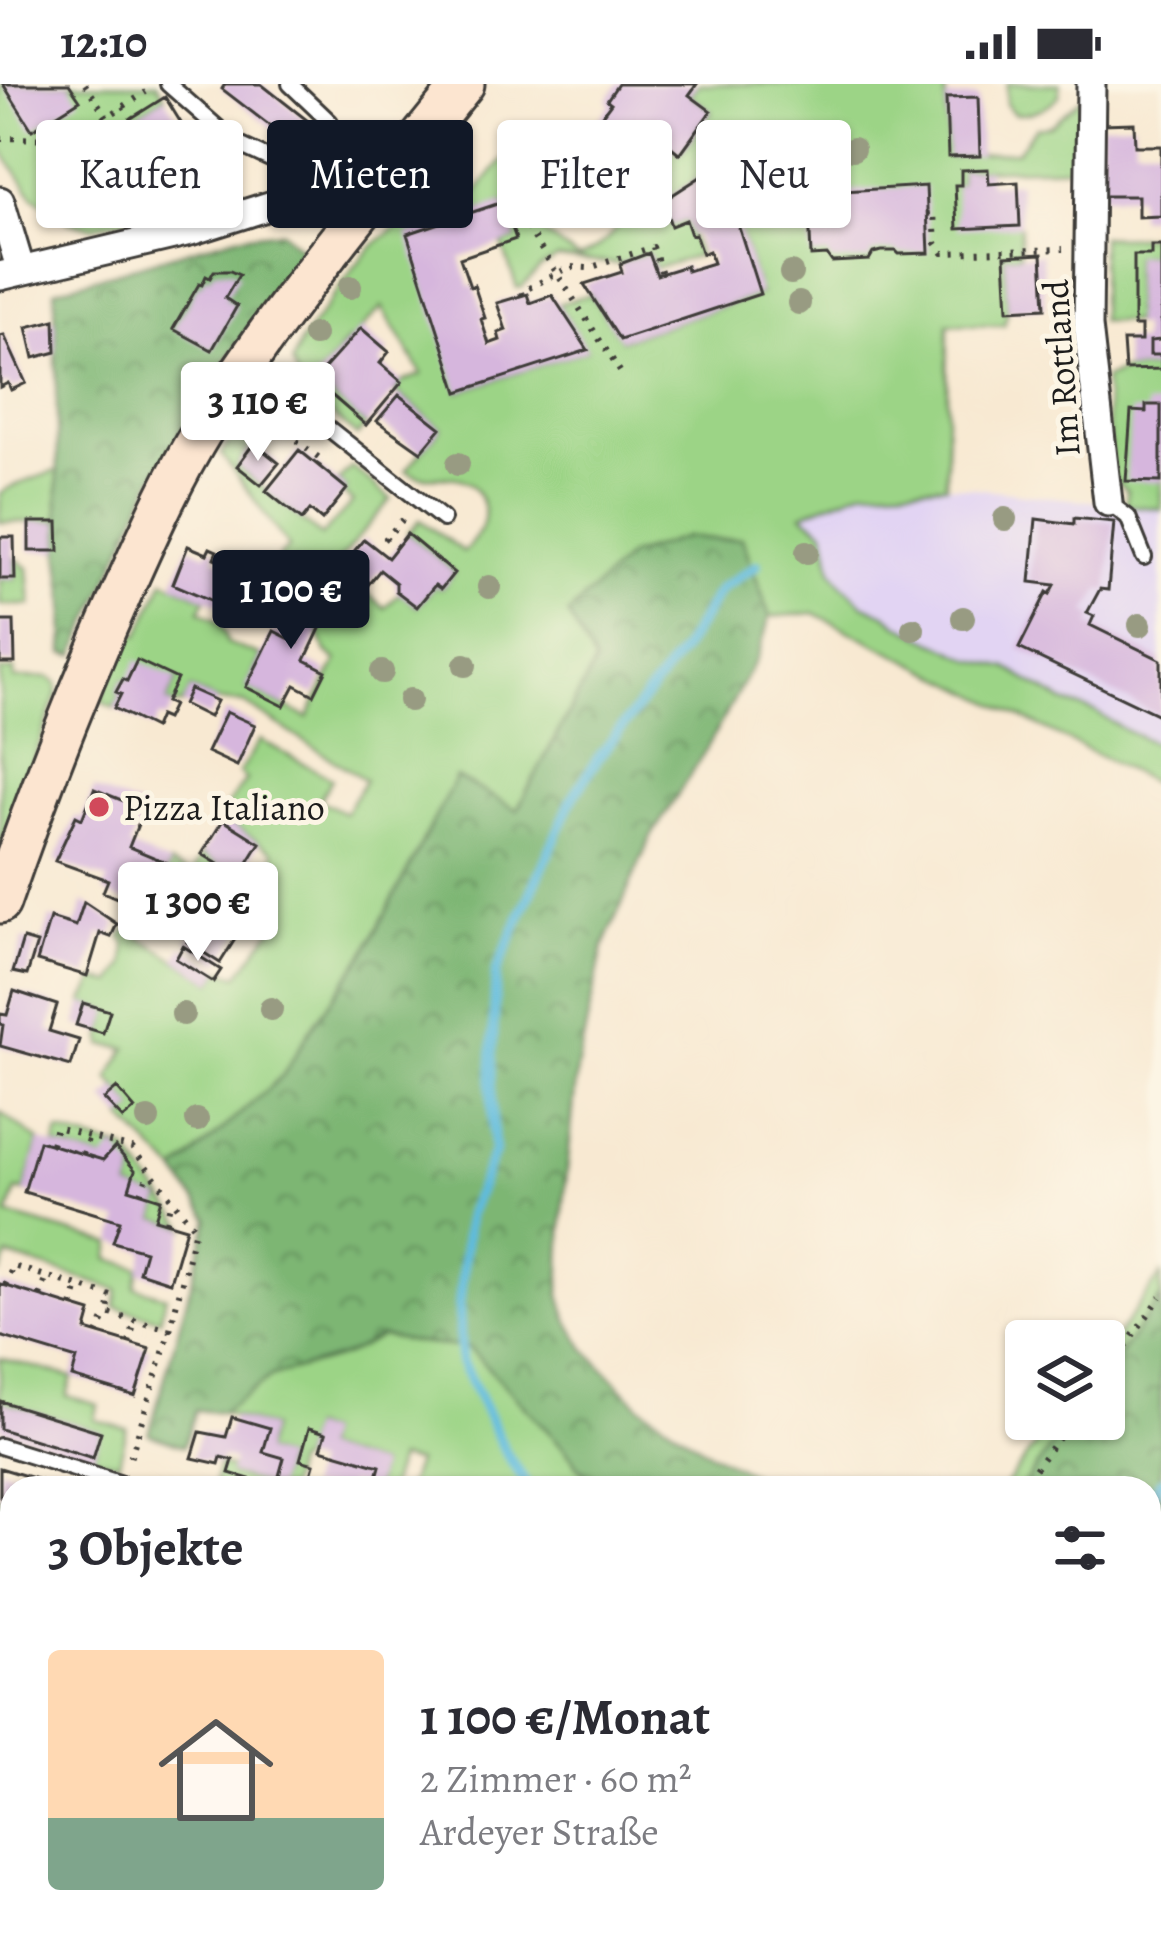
<!DOCTYPE html>
<html lang="de">
<head>
<meta charset="utf-8">
<style>
  body { margin:0; font-family:Alegreya,serif; background:#f7f7f7; color:#2b2b33; height:100vh; display:flex; flex-direction:column; font-size:45px; white-space:nowrap }
  * { box-sizing:border-box; margin:0 }
  p { font-size:39px; color:#7c7c81 }
  .icon { flex:none; width:66px; height:66px; fill:none; stroke:currentColor; stroke-width:2; stroke-linecap:round; stroke-linejoin:round }
  .map { position:relative; flex:1; overflow:hidden }
  .sheet { position:absolute; left:0px; top:1392px; width:1161px; height:471px; display:flex; flex-direction:column; background:#fff; border-radius:36px 36px 0 0; box-shadow:0 3px 9px #0004 }
  .sheet>* { flex:none }
  .hud { position:absolute; left:36px; top:36px; width:1089px; height:108px; display:flex; gap:24px }
  .tools { position:absolute; left:1005px; top:1236px; display:grid; gap:24px }
  .tools a { display:grid; place-items:center; width:120px; height:120px; border-radius:12px; background:#fff; box-shadow:0 3px 9px #0004; font-size:60px }
  .price { position:absolute; translate:-50% -102px; padding:0 27px; border-radius:12px; background:#fff; color:#222; font-size:39px; line-height:78px; filter:drop-shadow(0 3px 6px #0008) }
  .price::after { content:''; position:absolute; left:50%; top:72px; width:36px; height:27px; margin-left:-18px; background:inherit; clip-path:polygon(0 0,100% 0,50% 100%) }
  .price.active { background:#111827; color:#fff }
  ul { padding:0; list-style:none }
  li { display:flex; align-items:center; gap:36px; height:300px; padding:0 48px }
  li span { display:grid; place-items:center; flex:none; width:336px; height:240px; border-radius:12px; color:#555 }
  li>.icon { margin-inline-start:auto }
  span .icon { width:144px; height:144px; fill:#fffc; stroke-width:1 }
  li b { font-size:51px }
  h2 { display:flex; justify-content:space-between; align-items:center; height:144px; padding:0 48px; font-size:51px }
  .pill { padding:0 42px; border-radius:12px; background:#fff; box-shadow:0 3px 9px #0004; font-size:42px; line-height:108px }
  .pill.active { background:#111827; color:#fff }
  .status { display:flex; justify-content:space-between; align-items:center; height:84px; padding:0 60px; background:#fff; direction:ltr }
  .status svg { height:33px; fill:currentColor }
  .map>svg:first-child { display:block }
</style>
</head>
<body>
<div class="status"><b>12:10</b><svg viewBox="0 0 49 12"><path d="M0 12V9h3v3zM5 12V6h3v6zM10 12V3h3v9zM15 12V0h3v12zM26 1h20v11H26zM47 4h2v5h-2z"/></svg></div>
<div class="map">
<svg width="1161" height="1862" viewBox="0 0 1161 1862">
  <defs>
    <pattern id="forest-crowns" width="20" height="18" patternUnits="userSpaceOnUse" patternTransform="scale(3)"><rect width="20" height="18" fill="#7db673"/><path d="M2 6a3 3 0 1 1 6 0M12 15a3 3 0 1 1 6 0" fill="none" stroke="#66935e"/></pattern>
  </defs>
  <rect width="100%" height="100%" fill="#fcf5e5"/>
  <filter id="ink" filterUnits="userSpaceOnUse"><feTurbulence type="fractalNoise" baseFrequency=".00833" numOctaves="2"/><feDisplacementMap in="SourceGraphic" scale="24" xChannelSelector="R" yChannelSelector="G"/><feConvolveMatrix kernelMatrix="1 2 1 2 8 2 1 2 1" color-interpolation-filters="sRGB"/></filter>
  <filter id="wash" filterUnits="userSpaceOnUse"><feTurbulence type="fractalNoise" baseFrequency=".004" numOctaves="4" result="noise"/><feDisplacementMap in="SourceGraphic" scale="48" xChannelSelector="R" yChannelSelector="G"/><feGaussianBlur stdDeviation="2.7" result="paint"/><feColorMatrix in="noise" values="0 0 0 0 0 0 0 0 0 0 0 0 0 0 0 0 0 1.4 0 .05"/><feComposite in="paint" operator="in"/></filter>
  <g filter="url(#wash)">
    <rect width="100%" height="100%" fill="#f8e9d2"/>
    <path fill="#e2d4f3" d="M946 401 1161 425V703L814 529 770 533 742 454 864 405Z"/>
    <path fill="#9cd486" stroke="#5c7851" stroke-width="3" d="M0 0H157L165 13 87 63 117 109 175 72 214 112 94 143 70 138 34 113 0 64Z
      M699 0H945L949 73 1017 67 1036 43 1050 41 1091 6 1077 83 962 86 961 101 955 102 1020 142V171L1005 172 1008 226 1004 241 948 240 946 401 864 405 802 430 825 447 832 486 840 498 863 520 887 531 899 541 973 576 1007 584 1064 618 1096 628 1126 647 1161 662V703L814 529 770 533 742 454 722 456 686 453 595 579 517 726 457 694 365 869 312 943 283 991 176 1088 123 1035 134 1025 109 994 127 964 103 961V949L109 927 83 919 95 896 113 899 125 881 126 860 121 853 127 845 213 898 221 886 238 892 274 842 193 791 159 840 149 842 139 834 156 801 161 802 170 780 192 790 202 770 229 787 224 795 251 808C268 795 275 789 274 767L223 736 217 735 246 696 239 689 260 656 332 695 319 716 345 729 365 696 244 619 217 617 191 605 183 620 173 621 166 618 177 595 123 596 117 607 121 610 114 624 100 616 131 549 139 551 164 496 206 515 200 527C216 536 225 540 227 559L261 572 247 603 308 634 337 577 326 568 319 548 325 533 302 496 295 500 279 473 289 463 221 370C239 346 247 319 281 324L237 382 321 452 353 418 343 410 347 405 338 397 352 383 391 415 323 495 336 511 350 496 385 524 400 509 417 523 435 501 441 505 454 489 407 450 420 436 464 468C478 451 491 438 481 416 464 376 430 405 406 386L441 344 395 307 402 298 422 290 382 223 350 257 348 256 315 296 366 341 357 352 303 305 292 279 301 258 356 181 376 159 403 139 434 104 442 109 456 93 449 87 451 84 464 94 427 144 459 308 587 266 558 220 590 210 621 256 760 210 718 81 663 117 671 141 686 136 698 172 655 184 649 170 620 180 557 174 540 184 522 203 517 204 502 160 516 155 504 119 466 131 467 119 504 75 533 100 524 110 538 126 539 146 578 174C599 165 616 152 623 129L612 113 622 100 608 88 621 72 648 91 669 63 681 70 712 28 690 11Z
      M1007 0H1060L1059 12C1047 24 1032 31 1014 30L1006 20Z
      M1161 152V162H1151V171L1134 172V238L1100 237 1101 153Z
      M1161 285V425L1126 421 1127 407 1113 393 1104 295 1125 286Z
      M58 386V438H0V410L10 403Z
      M15 474 28 484 31 521H0V495H15Z
      M14 586V595L48 593 57 599V611L0 769V587Z
      M0 1028 39 1057 24 1108 17 1106 8 1131 112 1160 109 1175 140 1184 135 1203 166 1212 160 1235 115 1223 118 1206 8 1172 0 1191Z
      M59 1048 126 1066 186 1144 155 1135 161 1116 129 1105 135 1086 55 1062Z
      M1161 1191V1213L1104 1291V1269Z
      M382 1252 419 1259 469 1263 566 1366 595 1404H407L416 1378 398 1375 389 1404H374L379 1382 321 1365 325 1349 310 1344 300 1376 294 1380 288 1404H213L219 1380 231 1384 230 1390 275 1403 284 1375 263 1368 270 1344 221 1329 272 1292 343 1272Z
      M0 1274 72 1293 67 1312 98 1321 95 1336 127 1345 119 1378 93 1374 100 1348 0 1317Z
      M1055 1335H1072L1021 1404H1003Z
      M0 1412 12 1415V1502L0 1498Z
      M8 1538 12 1539V1622L2 1646 0 1563Z
      M1149 1605 1161 1613V1767L1149 1780Z
      M977 1851H1095L1087 1862H969Z"/>
    <path fill="url(#forest-crowns)" stroke="#4c6948" stroke-width="3" d="M282 147 305 169 210 298 151 399 75 571 64 569 65 519 59 467 55 206 237 152Z
      M686 453 722 456 742 454 770 533 758 572 707 664 651 753 603 864 577 985 563 1128 560 1211 568 1236 585 1265 639 1321 709 1368 780 1404H595L566 1366 469 1264 419 1259 381 1252 343 1272 272 1292 221 1329 196 1326 184 1362 149 1350 209 1135 176 1088 283 991 312 943 365 869 456 693 517 726 595 580 568 530 630 471Z
      M1161 1213V1613L1149 1605V1404H1021L1072 1335H1104V1291Z
      M529 1851H977L969 1862H518Z"/>
    <g fill="none" stroke-linecap="round" stroke-linejoin="round">
      <path stroke="#5fbbdd" stroke-width="10" d="M529 1404 506 1369 461 1277 459 1223 468 1132 494 1068 491 999 496 888 573 713 598 674 681 568 720 505 757 481
        M1149 1414 1161 1397
        M652 1862 663 1851"/>
    </g>
    <g id="blocks">
      <path fill="#d6b6dd" d="M3 0H69L80 16 32 46Z
        M225 0H261L317 44 300 65 222 5Z
        M618 0H697L689 11 711 27 680 70 669 61 648 91 620 70 606 89 621 100 598 131 568 111 564 116 537 97 561 63 565 67 583 42 590 47 611 19 607 16Z
        M165 13 194 60 117 109 87 62Z
        M978 13 980 72 948 73 946 14Z
        M1134 39 1135 62H1161V132L1138 133V112H1101V40Z
        M719 81 760 210 620 256 584 200 622 188 620 180 649 169 657 191 686 182 687 187 713 179 709 167 702 170 695 150 691 151 686 136 671 142 663 117Z
        M988 85 989 100 1018 98 1020 142 957 145 955 101H961V86Z
        M926 102 929 169 899 170 896 167H882L873 169 869 176 832 178 827 171 811 172 809 128 778 130 777 111Z
        M503 118 516 155 460 174 470 203 474 201 485 234 481 235 489 260 500 256 498 249 506 246 497 219 527 210 530 219 552 211 588 266 458 308 407 150Z
        M1151 162H1161V256L1150 257V271H1161V285L1125 286 1123 257H1141V242H1134V171H1151Z
        M1042 170 1045 224 1008 226 1005 172Z
        M214 187H230L239 191 225 214 237 222 212 266 173 245 199 200 202 201 206 192 210 194Z
        M55 236 56 268 34 274 27 243Z
        M361 244 389 268 380 279 402 298 366 341 314 296Z
        M4 251 26 299 11 306 8 299 0 303V252Z
        M399 311 441 344 421 368 377 337Z
        M1146 321H1161V398L1126 397 1131 327 1146 328Z
        M254 359 279 379 261 401 237 382Z
        M299 366 347 405 322 436 310 426 302 436 266 407Z
        M1074 434 1114 438 1108 506 1100 505 1087 529 1094 532 1090 541 1161 576V632L1019 564 1047 508 1050 510 1055 501 1030 498 1036 435 1074 440Z
        M29 438H58L59 467H29Z
        M407 450 454 489 441 505 435 501 417 523 396 507V499L380 486 363 507 338 487 364 455 388 474Z
        M0 453H14L15 495H0Z
        M188 462 207 470 210 464 217 467 214 474 244 487 235 507 248 513 237 538 225 532 229 524 173 500Z
        M303 497 325 534 305 576 326 587 314 611 295 601 284 622 246 603 274 547 298 559 303 548 278 537 295 500Z
        M0 537H14L15 579H0Z
        M137 576 177 595 166 618 173 621 166 635 159 632 154 644 114 624 121 610 116 608 123 595 127 597Z
        M190 605 217 617 209 633 183 620Z
        M226 628 255 641 237 682 207 668Z
        M94 705 144 725 129 763 170 780 161 802 150 798 140 824 103 808 108 796 55 777 76 732 82 735Z
        M223 736 260 759 239 793 202 770Z
        M84 818 117 840 111 853 100 849 87 892 37 877 50 834 76 842Z
        M210 820 244 841 220 879 187 858Z
        M23 855 37 859 27 891 13 888Z
        M183 862 221 886 213 898 176 875Z
        M14 907 57 921 49 947 79 956 71 982 0 962 3 941 0 940V930L7 931Z
        M83 919 110 927 103 949 76 941Z
        M117 1004 135 1025 123 1035 104 1015Z
        M39 1057 103 1076 115 1063 135 1086 129 1105 161 1115 155 1135 186 1144 170 1198 139 1188 145 1167 113 1158 120 1137 24 1108Z
        M0 1200 91 1228 86 1246 150 1265 135 1312 72 1293 77 1275 0 1252Z
        M0 1317 101 1348 93 1374 0 1345Z
        M232 1333 270 1344 263 1368 284 1374 276 1403 229 1389 233 1376 221 1373 219 1380 192 1374 200 1348 226 1353Z
        M309 1344 326 1349 321 1365 380 1382 374 1404 348 1399 347 1404H307L314 1380 300 1376Z
        M0 1384 63 1403V1404H12V1415L0 1412Z
        M0 1498 12 1502V1526L5 1550 0 1548Z
        M0 1661 12 1665V1715L0 1712Z
        M0 1779 12 1782 1 1828H0Z
        M1161 1806V1829L1149 1832V1808Z
        M181 1851H215L212 1862H178Z
        M231 1851H261L258 1862H228Z
        M348 1851H414L410 1862H345Z"/>
    </g>
  </g>
  <g filter="url(#ink)">
    <use href="#blocks" fill-opacity="0" stroke="#3d3b37" stroke-width="3"/>
    <g fill="none" stroke-linecap="round" stroke-linejoin="round">
      <defs>
        <path id="lane" d="M168 0 235 59 296 87 314 108
          M290 0 330 38 338 62 341 109
          M251 283 443 435
          M1108 418 1128 433 1144 473
          M0 1362 135 1404"/>
        <path id="street" d="M1091 0 1088 242 1108 418
          M0 117 21 187
          M0 192 190 147 314 108 341 109 365 122
          M85 1862 86 1851"/>
        <path id="secondary" d="M0 819C36 715 75 614 120 513 146 455 171 397 205 342 281 221 375 111 464 0"/>
      </defs>
      <use href="#lane" stroke="#3d3b37" stroke-width="20"/>
      <use href="#street" stroke="#3d3b37" stroke-width="33"/>
      <use href="#secondary" stroke="#3d3b37" stroke-width="45"/>
      <path stroke="#3d3b37" stroke-width="6" stroke-dasharray="3 9" stroke-linecap="butt" d="M85 0 107 33 146 8
        M124 22 132 34
        M0 54 68 55 107 33
        M518 87 516 126 623 292
        M518 93 548 115
        M927 130 934 129 936 159 943 169 1063 165
        M522 211 521 208 570 183 589 184 653 163 662 190
        M297 348 293 354 322 376 318 382
        M397 463 386 454 406 432
        M51 1060 56 1043 132 1064 195 1145 170 1246
        M83 1070 89 1052
        M141 1109 149 1087
        M166 1138 171 1115
        M5 1201 13 1182 111 1212 107 1229 170 1246 129 1378
        M40 1212 47 1193
        M72 1222 78 1203
        M97 1250 107 1229
        M129 1259 135 1237
        M1104 1291 1161 1213
        M1021 1404 1072 1335
        M0 1428 12 1430
        M0 1494 12 1472
        M0 1624 12 1627
        M0 1768 12 1772
        M1149 1780 1161 1768
        M989 1851 994 1862
        M572 1862 581 1851
        M806 1862 816 1851
        M1087 1862 1095 1851"/>
      <use href="#lane" stroke="#fff" stroke-width="14"/>
      <use href="#street" stroke="#fff" stroke-width="27"/>
      <use href="#secondary" stroke="#fce5d0" stroke-width="39"/>
    </g>
    <g fill="#989b82">
      <circle cx="853" cy="65" r="12"/>
      <circle cx="793" cy="79" r="12"/>
      <circle cx="58" cy="91" r="12"/>
      <circle cx="791" cy="189" r="12"/>
      <circle cx="350" cy="203" r="12"/>
      <circle cx="799" cy="219" r="12"/>
      <circle cx="314" cy="251" r="12"/>
      <circle cx="458" cy="380" r="12"/>
      <circle cx="1005" cy="435" r="12"/>
      <circle cx="807" cy="468" r="12"/>
      <circle cx="489" cy="503" r="12"/>
      <circle cx="963" cy="534" r="12"/>
      <circle cx="1140" cy="541" r="12"/>
      <circle cx="913" cy="545" r="12"/>
      <circle cx="465" cy="581" r="12"/>
      <circle cx="382" cy="588" r="12"/>
      <circle cx="410" cy="616" r="12"/>
      <circle cx="271" cy="925" r="12"/>
      <circle cx="183" cy="930" r="12"/>
      <circle cx="148" cy="1035" r="12"/>
      <circle cx="197" cy="1036" r="12"/>
    </g>
  </g>
  <circle fill="#d1495b" stroke="#fcf5e5" stroke-width="4.5" cx="99" cy="723" r="12"/>
  <g text-anchor="middle" dominant-baseline="central" stroke-width="10" stroke-linejoin="round" paint-order="stroke">
    <g font-size="36" fill="#1c1c1c" stroke="#fcf5e5">
      <text transform="translate(1061 284) rotate(-94)">Im Rottland</text>
    </g>
    <g font-size="36" fill="#1c1c1c" stroke="#fcf5e5" text-anchor="start">
      <text x="123" y="723">Pizza Italiano</text>
    </g>
  </g>
</svg>
<div class="tools">
<a><svg class="icon" aria-label="layers" viewBox="0 0 24 24"><path d="M12 4l9 5-9 5-9-5zM3 14l9 5 9-5"/></svg></a>
</div>
<b class="price" style="left:258px;top:380px">3 110 €</b>
<b class="price active" style="left:291px;top:568px">1 100 €</b>
<b class="price" style="left:198px;top:880px">1 300 €</b>
<div class="hud">
<a class="pill">Kaufen</a>
<a class="pill active">Mieten</a>
<a class="pill">Filter</a>
<a class="pill">Neu</a>
</div>
<section class="sheet">
<h2>3 Objekte<svg class="icon" aria-label="filters" viewBox="0 0 24 24"><path d="M4 7h16M4 17h16"/><circle cx="9" cy="7" r="2"/><circle cx="15" cy="17" r="2"/></svg></h2>
<ul>
<li><span style="background:linear-gradient(#ffd9b3 70%,#7fa58c 0)"><svg class="icon" aria-label="home" viewBox="0 0 24 24"><path d="M3 11l9-7 9 7M6 9v11h12V9"/></svg></span><div><b>1 100 €/Monat</b><p>2 Zimmer · 60 m²</p><p>Ardeyer Straße</p></div></li>
</ul>
</section>
</div>
</body>
</html>
